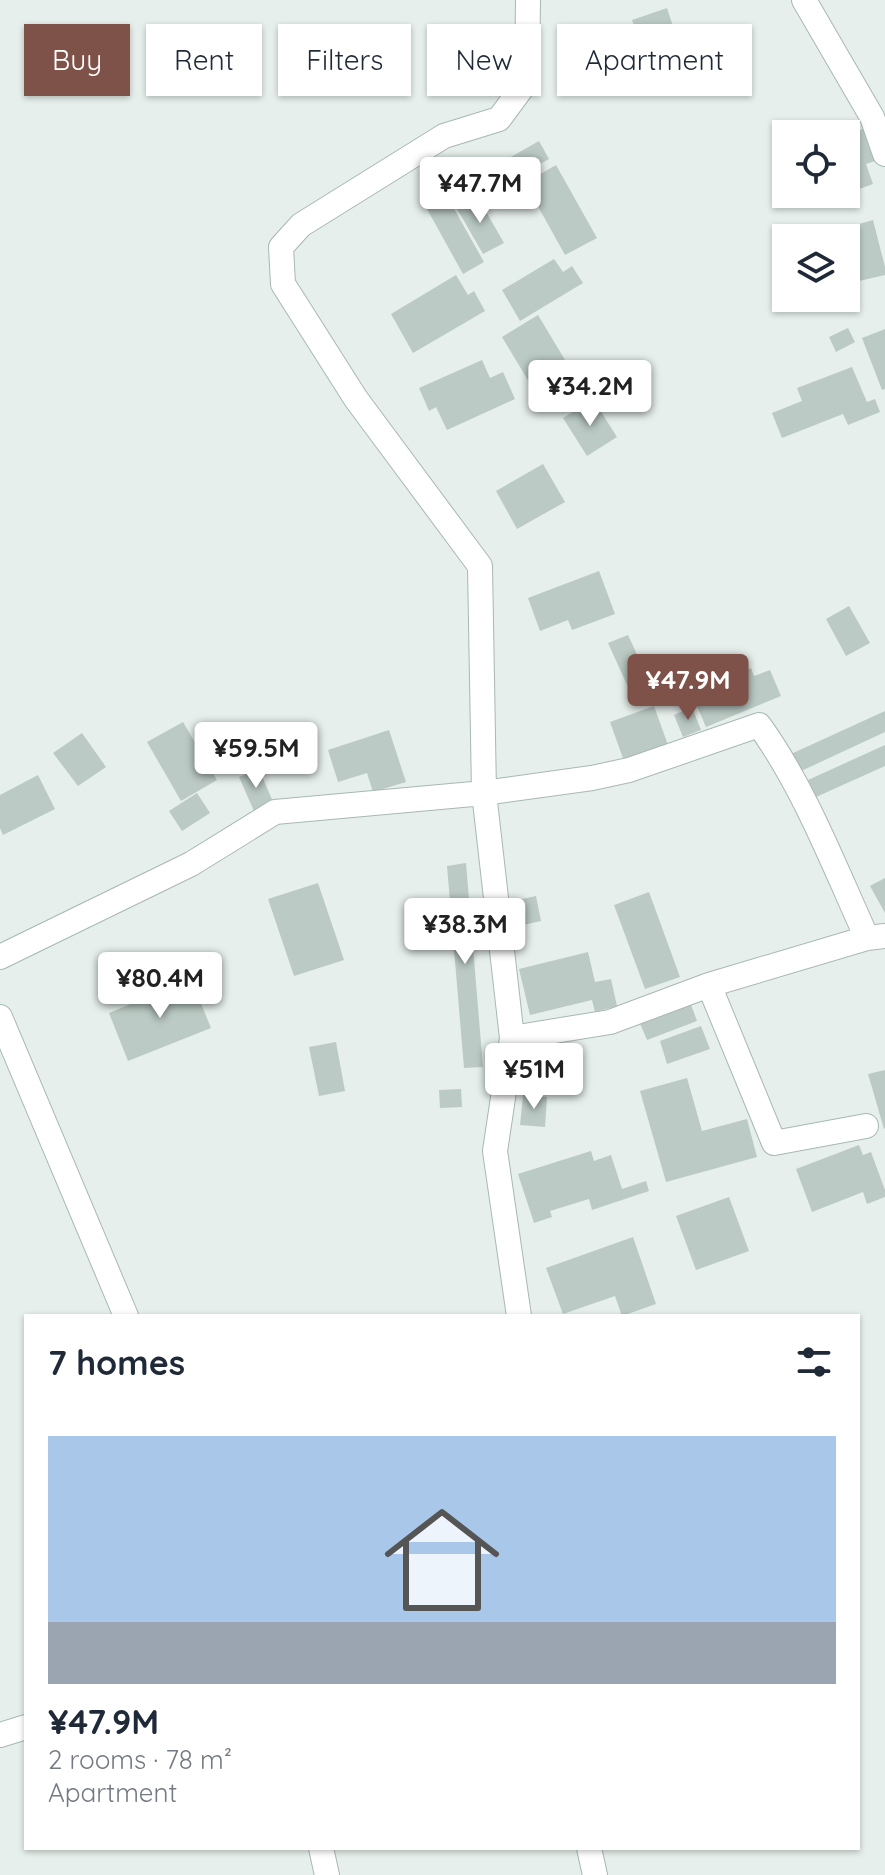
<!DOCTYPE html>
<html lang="en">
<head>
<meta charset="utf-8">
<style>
  body { margin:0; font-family:Quicksand,sans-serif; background:#f2f2f3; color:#1f2937; height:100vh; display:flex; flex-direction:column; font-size:30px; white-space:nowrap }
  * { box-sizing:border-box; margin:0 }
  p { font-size:26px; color:#747a83 }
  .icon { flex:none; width:44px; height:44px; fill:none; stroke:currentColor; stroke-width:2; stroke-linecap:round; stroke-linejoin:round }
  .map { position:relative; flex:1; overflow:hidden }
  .sheet { position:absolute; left:24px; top:1314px; width:836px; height:536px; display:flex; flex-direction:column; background:#fff; border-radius:0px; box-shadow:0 2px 6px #0004 }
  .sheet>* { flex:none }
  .top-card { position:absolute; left:24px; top:24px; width:838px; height:72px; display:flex; gap:16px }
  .fabs { position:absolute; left:772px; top:120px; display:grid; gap:16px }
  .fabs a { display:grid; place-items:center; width:88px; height:88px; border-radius:0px; background:#fff; box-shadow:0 2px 6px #0004; font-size:40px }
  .price { position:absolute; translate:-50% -68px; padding:0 18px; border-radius:8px; background:#fff; color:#222; font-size:26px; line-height:52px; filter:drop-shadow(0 2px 4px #0008) }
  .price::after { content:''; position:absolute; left:50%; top:48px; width:24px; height:18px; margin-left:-12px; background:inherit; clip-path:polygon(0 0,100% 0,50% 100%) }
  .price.current { background:#7f5249; color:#fff }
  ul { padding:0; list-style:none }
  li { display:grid; align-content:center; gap:16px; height:424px; padding:0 24px }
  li+li { border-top:2px solid #e0e1e3 }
  li span { display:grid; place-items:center; height:248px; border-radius:0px; color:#555 }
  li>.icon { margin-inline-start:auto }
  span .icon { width:144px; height:144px; fill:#fffc; stroke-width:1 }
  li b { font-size:34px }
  h2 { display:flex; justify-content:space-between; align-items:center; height:96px; padding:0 24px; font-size:34px }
  .pill { padding:0 28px; border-radius:0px; background:#fff; box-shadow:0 2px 6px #0004; font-size:28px; line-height:72px }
  .pill.current { background:#7f5249; color:#fff }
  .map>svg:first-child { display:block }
</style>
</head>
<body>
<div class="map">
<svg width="885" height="1875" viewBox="0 0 885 1875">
  <rect width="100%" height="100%" fill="#e6efeb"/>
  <path fill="#bbcac4" d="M667 8 679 45 644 56 632 20Z
    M863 129 875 161 866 164 873 184 854 191 846 170V166L850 164 846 152V135Z
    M539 141 549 159 519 176 509 158Z
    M556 165 597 238 565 255 525 183Z
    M477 196 504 243 483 254 456 207Z
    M448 198 484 262 463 274 427 209Z
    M873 220 885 267V275L855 282 852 271 846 273V238H809Z
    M554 259 563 272 572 266 583 283 520 321 502 290Z
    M456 275 468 295 474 291 485 311 413 353 391 314Z
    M538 315 568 365 532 387 502 337Z
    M848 328 855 342 836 352 829 337Z
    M885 329V389L882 390 862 338Z
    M482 360 490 378 503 372 515 399 447 430 436 407 429 411 419 388Z
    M852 367 867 402 875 399 880 412 848 425 843 414 782 438 772 413 802 401 797 388Z
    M593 399 617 437 587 456 563 418Z
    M543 464 565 502 517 529 496 491Z
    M599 571 615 614 572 630 568 620 540 631 528 598Z
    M849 606 870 643 846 656 826 619Z
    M628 635 648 678 628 687 608 643Z
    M751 668 754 676 770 670 781 696 706 727 691 692Z
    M654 706 668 745 624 761 610 722Z
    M692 707 701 730 683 737 674 715Z
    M885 711V732L799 772 791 754Z
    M183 722 217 780 181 801 147 742Z
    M389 730 406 782 373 792 367 773 338 782 328 750Z
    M82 733 106 767 78 786 53 753Z
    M885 745V766L816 797 808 780Z
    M259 769 273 802 254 811 239 777Z
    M38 775 55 809 3 835 0 828V795Z
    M197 793 210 813 182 831 169 811Z
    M466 863 483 1067 464 1068 447 866Z
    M885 878V913L870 886Z
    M318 883 344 960 294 976 268 899Z
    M649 892 680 977 645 989 614 905Z
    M536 896 541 921 514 927 509 902Z
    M588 952 595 982 611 979 617 1006 595 1012 592 1000 530 1015 519 969Z
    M191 979 211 1028 128 1061 109 1013Z
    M690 1002 697 1021 647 1040 639 1021Z
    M701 1026 710 1049 667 1064 660 1041Z
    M336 1042 345 1091 319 1096 309 1047Z
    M885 1070V1128L884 1129 868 1074Z
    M687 1078 702 1131 747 1119 757 1157 666 1182 640 1091Z
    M461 1089 462 1107 440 1108 439 1090Z
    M523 1095 547 1097 545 1127 520 1125Z
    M859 1145 863 1155 871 1152 885 1190V1197L867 1204 863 1192 812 1212 796 1169Z
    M591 1151 594 1161 611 1155 622 1189 646 1181 649 1191 592 1210 589 1199 550 1211 552 1217 534 1223 518 1174Z
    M729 1197 749 1251 696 1270 676 1216Z
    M633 1237 656 1304 622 1316 615 1296 563 1314 546 1268Z"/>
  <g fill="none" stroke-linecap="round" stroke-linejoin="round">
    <defs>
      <path id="minor" d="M804 0 872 117 885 154
        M0 957 191 864 275 812 484 793 592 778 629 770 759 725C804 787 835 868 867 938L885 936
        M709 985 774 1143 866 1126
        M0 1017 126 1316
        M512 1038 610 1022 709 985 867 938
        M519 1316 495 1151 512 1038 484 793 480 566 356 399 283 284 281 247 301 225 444 136 499 119 527 81 528 0
        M0 1735 26 1727
        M321 1848 327 1875
        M589 1848 595 1875"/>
    </defs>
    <use href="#minor" stroke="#a8b8b2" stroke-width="26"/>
    <use href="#minor" stroke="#fff" stroke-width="24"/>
  </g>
</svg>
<div class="fabs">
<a><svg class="icon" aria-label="locate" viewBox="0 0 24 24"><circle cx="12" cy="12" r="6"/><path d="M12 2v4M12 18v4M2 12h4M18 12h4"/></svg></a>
<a><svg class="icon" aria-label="layers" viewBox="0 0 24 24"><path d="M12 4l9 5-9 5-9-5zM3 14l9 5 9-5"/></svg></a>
</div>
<b class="price" style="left:480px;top:225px">¥47.7M</b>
<b class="price" style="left:590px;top:428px">¥34.2M</b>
<b class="price current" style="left:688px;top:722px">¥47.9M</b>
<b class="price" style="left:256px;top:790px">¥59.5M</b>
<b class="price" style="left:465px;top:966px">¥38.3M</b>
<b class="price" style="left:160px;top:1020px">¥80.4M</b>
<b class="price" style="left:534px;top:1111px">¥51M</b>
<div class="top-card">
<a class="pill current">Buy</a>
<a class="pill">Rent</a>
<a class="pill">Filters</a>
<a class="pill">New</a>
<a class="pill">Apartment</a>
</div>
<section class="sheet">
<h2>7 homes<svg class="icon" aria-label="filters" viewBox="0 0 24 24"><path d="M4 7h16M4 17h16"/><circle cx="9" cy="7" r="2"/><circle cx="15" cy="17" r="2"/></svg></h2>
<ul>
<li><span style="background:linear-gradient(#a9c7e8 75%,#9aa5b1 0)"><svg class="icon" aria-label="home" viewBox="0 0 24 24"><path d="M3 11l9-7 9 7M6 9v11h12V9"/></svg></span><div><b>¥47.9M</b><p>2 rooms · 78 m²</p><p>Apartment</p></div></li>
</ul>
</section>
</div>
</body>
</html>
